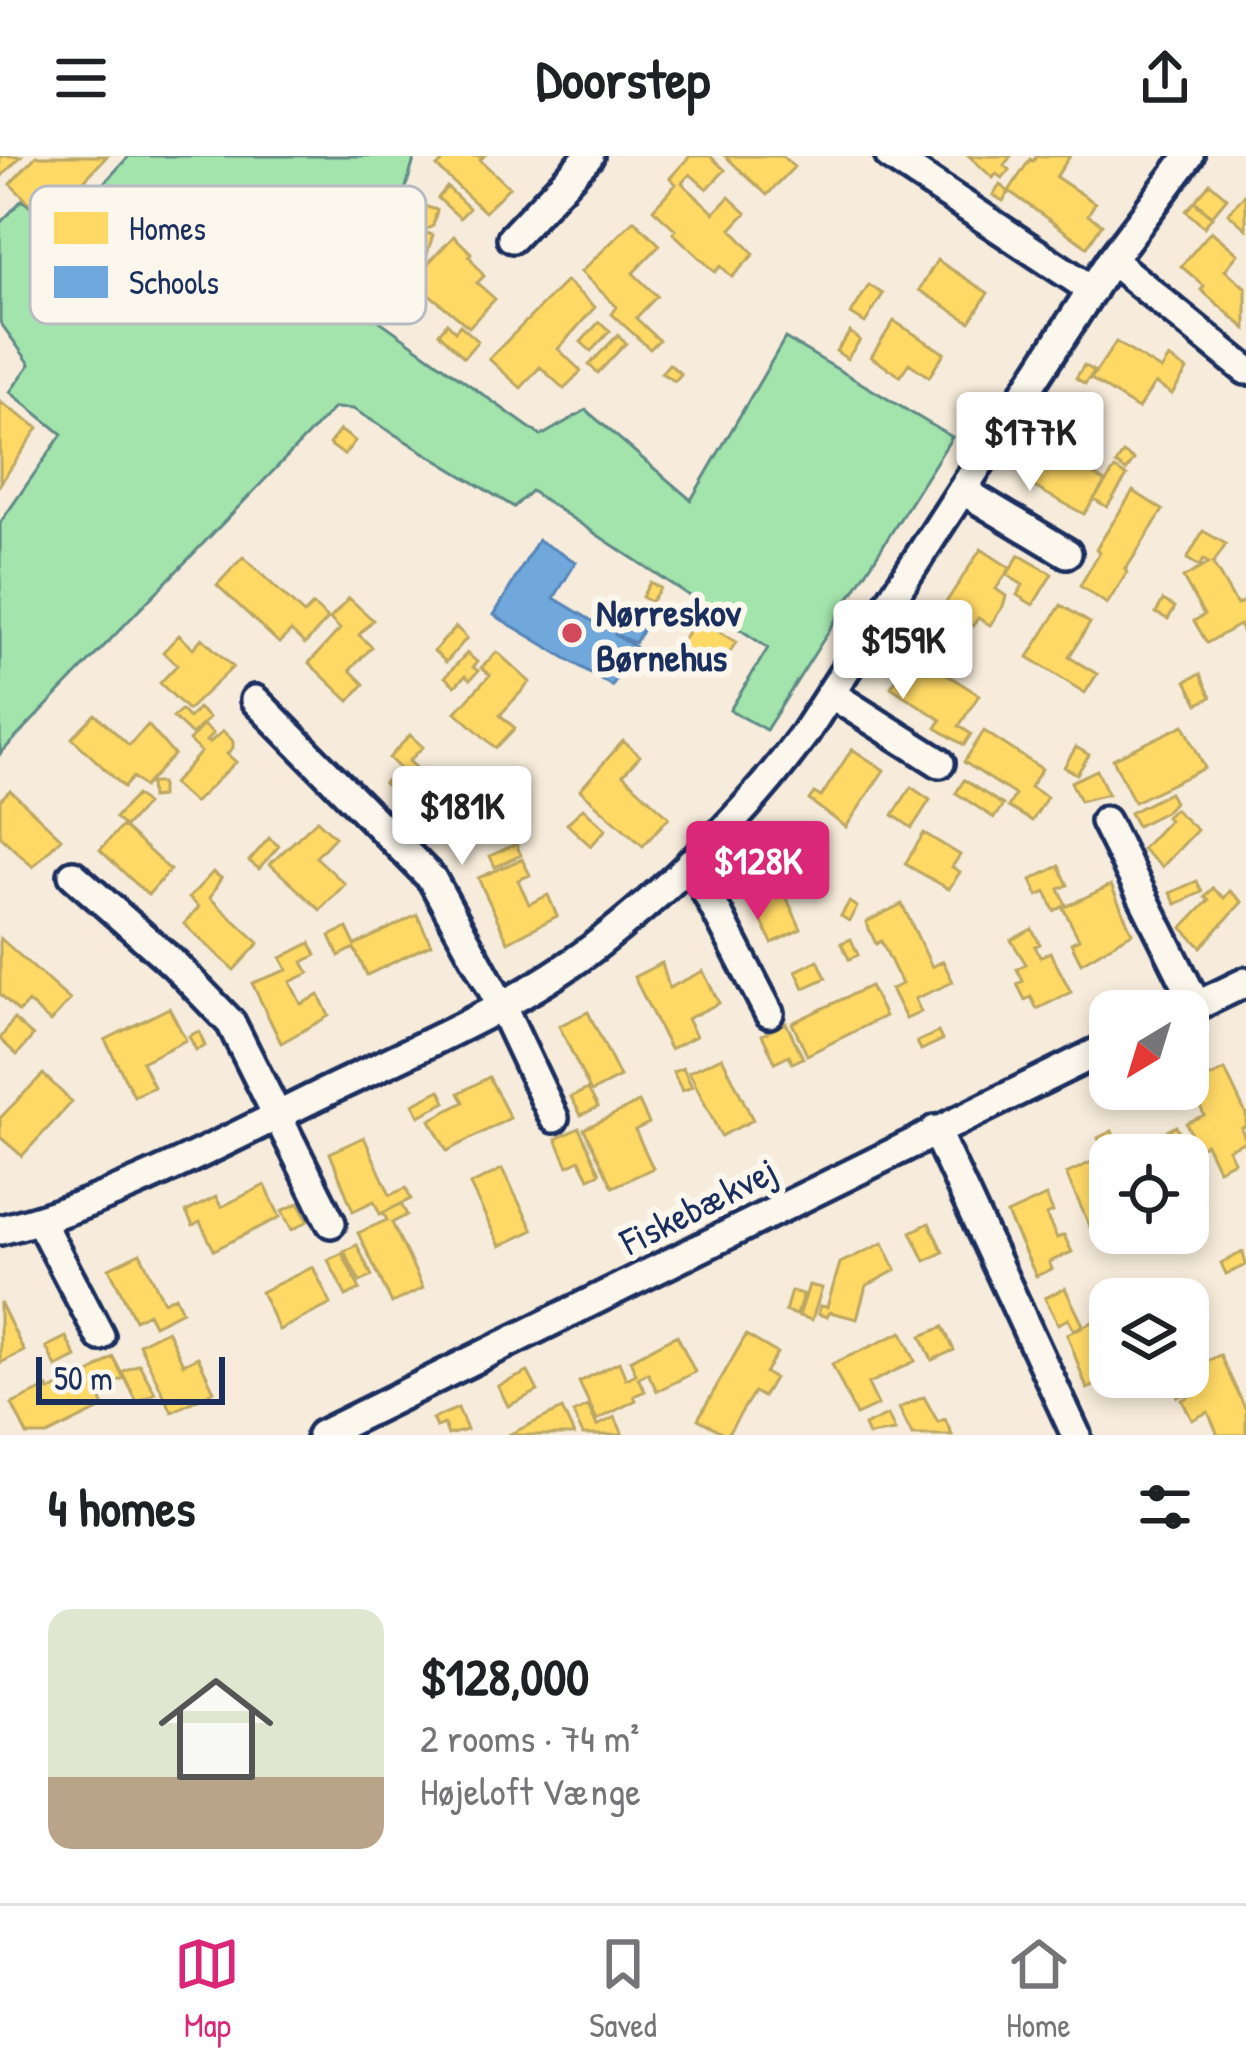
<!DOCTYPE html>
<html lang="en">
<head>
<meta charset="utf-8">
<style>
  body { margin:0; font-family:"Patrick Hand",sans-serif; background:#f6f6f6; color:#202124; height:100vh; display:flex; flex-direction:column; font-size:45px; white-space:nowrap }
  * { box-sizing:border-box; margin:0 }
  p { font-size:39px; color:#757577 }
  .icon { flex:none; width:66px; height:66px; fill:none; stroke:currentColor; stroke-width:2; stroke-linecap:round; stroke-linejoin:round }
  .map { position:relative; height:1279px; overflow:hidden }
  .sheet { display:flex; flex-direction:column; background:#fff; flex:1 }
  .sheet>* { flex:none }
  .needle { width:78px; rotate:218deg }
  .buttons { position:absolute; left:1089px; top:834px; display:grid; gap:24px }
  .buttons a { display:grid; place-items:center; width:120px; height:120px; border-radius:24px; background:#fff; box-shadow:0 6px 18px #0003; font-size:60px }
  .scale { position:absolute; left:36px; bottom:30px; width:189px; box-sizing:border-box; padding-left:12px; border:6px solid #1b2f5e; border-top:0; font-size:33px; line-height:42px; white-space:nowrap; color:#1b2f5e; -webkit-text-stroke:9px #fbf7ec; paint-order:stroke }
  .price { position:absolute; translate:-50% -102px; padding:0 27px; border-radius:12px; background:#fff; color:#222; font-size:39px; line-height:78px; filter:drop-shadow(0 3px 6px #0008) }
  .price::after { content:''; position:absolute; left:50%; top:72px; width:36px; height:27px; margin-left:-18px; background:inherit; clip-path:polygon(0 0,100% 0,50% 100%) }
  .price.current { background:#db2777; color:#fff }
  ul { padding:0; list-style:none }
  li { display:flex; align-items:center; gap:36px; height:300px; padding:0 48px }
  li+li { border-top:3px solid #e0e0e0 }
  li span { display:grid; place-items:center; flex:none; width:336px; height:240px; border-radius:24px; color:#555 }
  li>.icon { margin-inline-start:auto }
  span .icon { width:144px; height:144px; fill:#fffc; stroke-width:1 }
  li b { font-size:51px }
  h2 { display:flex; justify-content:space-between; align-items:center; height:144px; padding:0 48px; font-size:51px }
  header { display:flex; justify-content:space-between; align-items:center; height:156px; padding:0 48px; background:#fff; font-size:54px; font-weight:700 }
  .tabs { display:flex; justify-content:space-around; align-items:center; height:168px; border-top:3px solid #e0e0e0; background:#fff; font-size:33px; color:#757577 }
  .tabs a { display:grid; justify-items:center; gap:6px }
  .tabs .current { color:#db2777 }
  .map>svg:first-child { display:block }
</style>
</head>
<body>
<header><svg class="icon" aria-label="menu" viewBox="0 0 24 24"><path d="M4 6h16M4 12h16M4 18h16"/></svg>Doorstep<svg class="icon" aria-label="share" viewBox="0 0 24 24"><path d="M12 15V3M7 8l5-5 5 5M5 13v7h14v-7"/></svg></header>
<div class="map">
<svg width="1246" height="1279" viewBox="0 0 1246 1279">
  <rect width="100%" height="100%" fill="#f7ecdb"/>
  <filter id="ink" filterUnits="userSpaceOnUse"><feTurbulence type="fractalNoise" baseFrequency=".00833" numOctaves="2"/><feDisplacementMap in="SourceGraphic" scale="24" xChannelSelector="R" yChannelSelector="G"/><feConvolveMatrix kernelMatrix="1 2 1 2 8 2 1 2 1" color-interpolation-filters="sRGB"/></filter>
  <g filter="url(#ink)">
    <path fill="#a3e3ac" stroke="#5f8985" stroke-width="3" d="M129 0H415L370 158 541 280 586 254 691 344 785 182 952 281 766 574 730 554 768 492 531 335 514 351 353 253 334 252 0 598V367L62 278 10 236 30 208 0 166V67L22 44 61 74Z"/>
    <path fill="#ffd966" stroke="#bba664" stroke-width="3" d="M0 0H21L1 21 0 20Z
      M36 0H107L47 64 10 28Z
      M448 0H484L480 4 509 31 485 56 437 11Z
      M690 0H710L725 14 707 33 690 18 682 27 714 57 729 41 746 57 731 73 754 98 732 121 721 110 715 116 673 77 676 74 653 53 676 28 670 22Z
      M725 0H782L794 11 767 39Z
      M969 0H1011L1004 9 1010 14 1002 22 996 18 993 22Z
      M1037 0H1070L1056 21 1095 47 1088 59 1102 68 1087 91 1009 35 1030 3 1033 5Z
      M1210 27 1227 42 1212 60 1195 45Z
      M1000 29 1009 36 1003 45 993 39Z
      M447 31 469 52 460 62 438 42Z
      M1246 37V73L1228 57Z
      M1194 46 1212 61 1204 71 1186 55Z
      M424 50 437 54 433 70 427 73 420 67Z
      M634 64 660 89 633 117 657 140 636 162 659 184 650 193 612 158 617 151 581 116Z
      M420 75 433 79 427 98 414 95Z
      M1211 75 1238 98 1225 114 1246 132V173L1201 134 1204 130 1181 110Z
      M454 80 471 97 469 100 484 120 477 127 495 143 469 171 412 124Z
      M937 104 988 137 970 166 919 134Z
      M566 125 595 151 558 193 581 215 564 233 540 211 521 232 489 203Z
      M869 129 883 138 865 167 851 158Z
      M894 165 944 197 929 221 909 207 900 220 871 201Z
      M599 166 610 175 591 195 581 186Z
      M447 167 455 175 460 169 478 185 464 201 439 177Z
      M850 176 860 184 847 203 836 195Z
      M618 179 626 187 598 217 589 209Z
      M1116 186 1161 214 1169 202 1187 214 1172 238 1155 227 1138 253 1091 223Z
      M669 208 681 218 675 225 661 217Z
      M1084 209 1094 215 1085 228 1076 222Z
      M0 246 38 272 0 328Z
      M1060 272 1079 284 1067 301 1105 326 1084 358 1025 326Z
      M340 274 355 285 344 299 329 288Z
      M1123 297 1134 304 1126 315 1116 308Z
      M1115 313 1127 320 1107 351 1094 343Z
      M1133 335 1163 354 1126 413 1124 411 1127 417 1107 448 1080 430 1100 396 1096 393Z
      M1203 375 1226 388 1213 408 1237 449 1246 444V473L1242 475 1239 469 1207 487 1194 465 1204 459 1183 422 1209 407 1203 404 1199 410 1187 403Z
      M981 393 1010 412 996 433 1006 440 1003 450 990 469 978 462 973 470 943 451Z
      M1019 399 1052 418 1033 449 1017 439 1023 429 1007 419Z
      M243 401 304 458 313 449 328 463 305 488 291 475 279 487 217 429Z
      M650 426 660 432 651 446 642 441Z
      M349 442 373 464 359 479 372 491 350 514 364 528 349 545 309 507 340 473 330 463Z
      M1163 444 1175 451 1168 463 1156 457Z
      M1061 449 1090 467 1069 501 1097 518 1085 537 1028 501Z
      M696 462 736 486 718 515 679 491Z
      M456 471 467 482 446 506 434 495Z
      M179 479 193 492 202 482 233 511 188 554 160 527 177 509 163 496Z
      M497 496 530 526 500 559 515 572 496 592 456 556 490 519 481 512Z
      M467 497 477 506 473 511 478 515 470 524 465 520 455 530 445 521Z
      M913 497 979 539 959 570 971 578 964 589 936 572 941 564 891 531Z
      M1200 518 1211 541 1198 548 1186 525Z
      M198 552 209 562 192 579 173 561 181 554 189 562Z
      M95 558 129 589 148 569 174 599 144 631 133 621 124 631 72 582Z
      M203 569 213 578 206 585 209 587 223 575 233 585V592L227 598 236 606 194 647 173 628 201 596 189 585Z
      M1184 569 1205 612 1134 646 1113 603Z
      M984 575 1042 613 1030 631 1047 641 1032 665 1008 651 1015 639 964 606Z
      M410 579 423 591 409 605 471 663 449 687 384 627 399 612 389 602Z
      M623 585 640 600 623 619 669 661 643 690 580 634Z
      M1076 591 1089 599 1077 618 1064 611Z
      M852 593 884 614 846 671 809 644 814 637 821 641Z
      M1097 614 1108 638 1080 645 1071 626Z
      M964 624 1003 649 994 662 956 637Z
      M150 627H161V641L151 642Z
      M911 631 930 644 912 672 893 659Z
      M10 634 61 682 33 711 0 680V644Z
      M1169 637 1174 646 1165 656 1137 670 1130 657Z
      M136 639 146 648 125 671 115 662Z
      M583 652 606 673 591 690 567 668Z
      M1174 653 1197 674 1162 711 1142 693 1169 664 1166 661Z
      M317 664 335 681 316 701 345 728 320 754 270 708Z
      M122 670 170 714 148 739 100 694Z
      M924 677 960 699 952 711 960 716 949 733 905 708Z
      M269 682 279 690 259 713 249 705Z
      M516 688 521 699 495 711 490 700Z
      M522 703 530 719 518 724 529 748 548 739 557 760 508 786 478 722Z
      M1059 710 1068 729 1059 733 1066 749 1054 755 1046 736 1038 740 1031 724Z
      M786 711 795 729 783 734 801 773 772 787 744 729Z
      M213 716 221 722 210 742 259 787 234 814 184 768 199 751 189 742Z
      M1197 725 1202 736 1176 748 1170 737Z
      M1111 729 1132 777 1081 807 1071 787 1079 783 1063 752Z
      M1213 732 1224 742 1230 735 1242 746 1201 791 1182 772 1209 744 1205 741Z
      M849 746 857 751 849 765 841 760Z
      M902 748 932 811 943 805 953 826 915 843 921 856 906 863 891 833 902 828 881 785 876 788 866 766Z
      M417 759 431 788 367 819 354 792 339 800 330 780 347 772 355 789Z
      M1032 773 1040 788 1035 790 1040 801 1050 796 1071 836 1037 853 1031 841 1025 844 1017 828 1023 825 1017 813 1026 808 1011 784Z
      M0 782 70 844 50 866 28 846 19 856 0 838Z
      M851 783 858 799 849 803 841 787Z
      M310 787 316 799 303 806 309 817 290 826 301 848 319 839 329 860 281 887 252 827 287 814 281 802Z
      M818 804 826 822 804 832 796 815Z
      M662 807 669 832 703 815 719 847 687 863 696 880 670 893 634 821Z
      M870 830 885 860 807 899 792 867Z
      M169 852 186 884 142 906 154 931 134 940 105 884Z
      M588 856 620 921 591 936 559 870Z
      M14 863 33 880 17 899 0 883Z
      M786 867 803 902 792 907 789 899 775 906 762 879Z
      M199 875 205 890 196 894 189 880Z
      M938 876 942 884 921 894 917 886Z
      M722 901 753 964 721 980 689 916Z
      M683 912 692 931 682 935 673 916Z
      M1225 914 1246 958V970L1241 972 1246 985 1228 993 1234 1005 1218 1013 1206 988 1198 992 1186 967 1204 959 1192 932 1185 935 1189 943 1178 949 1170 933H1188V916L1194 929Z
      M43 918 72 946 22 1000 0 981V962Z
      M489 921 510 962 447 995 430 964 464 946 459 937Z
      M588 933 598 951 581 959 571 941Z
      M440 934 446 946 419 960 413 948Z
      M639 946 649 967 635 974 653 1012 613 1031 584 973Z
      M1176 970 1199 1019 1194 1021 1205 1044 1189 1052 1194 1063 1188 1066V999H1110V1008L1098 982 1112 975 1121 995 1134 993Z
      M579 972 600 1017 589 1022 580 1004 568 1010 556 983Z
      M364 981 390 1039 406 1032 411 1043 380 1058 374 1045 353 1055 330 997Z
      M1098 1003 1110 1030V1067L1092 1075 1066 1018Z
      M502 1013 533 1074 500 1090 470 1029Z
      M265 1029 280 1061 214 1094 200 1066 193 1070 186 1056 216 1041 221 1051Z
      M1046 1040 1053 1056 1046 1059 1057 1082 1064 1079 1072 1096 1049 1106 1052 1113 1036 1120 1007 1058Z
      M299 1047 308 1065 292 1074 282 1055Z
      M401 1048 407 1059 392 1067 423 1132 392 1147 358 1077 387 1064 383 1057Z
      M929 1067 943 1096 925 1105 911 1076Z
      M883 1087 896 1114 866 1130 857 1163 830 1156 827 1161 818 1158 820 1150 827 1151 840 1107Z
      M357 1089 372 1120 360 1126 344 1095Z
      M1243 1096 1246 1109 1226 1118 1221 1107Z
      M140 1097 164 1146 175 1140 182 1155 154 1169 148 1157 135 1164 109 1112Z
      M342 1097 360 1133 346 1140 328 1104Z
      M313 1111 331 1148 279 1174 261 1136Z
      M809 1129 822 1132 812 1164 799 1160Z
      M1065 1132 1083 1169 1074 1174 1068 1163 1058 1168 1045 1142Z
      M791 1135 803 1138 797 1159 785 1155Z
      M0 1146 24 1195 0 1207Z
      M1092 1166 1095 1173 1110 1167V1221H1114L1087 1233 1067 1178Z
      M943 1171 954 1194 932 1204 921 1180Z
      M167 1174 183 1208 198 1201 214 1235 172 1256 139 1188Z
      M902 1176 915 1205 868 1228 878 1249 856 1259 832 1208Z
      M677 1179 695 1216 657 1235 648 1217 638 1222 645 1235 634 1240 636 1244 597 1264 579 1226 619 1206 626 1223 636 1218 630 1204Z
      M746 1179 777 1197 765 1217 774 1222 763 1241 754 1236 727 1279 698 1263Z
      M66 1181 76 1201 56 1211 46 1191Z
      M1220 1199 1246 1254V1279H1218L1208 1256 1192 1264 1182 1244 1198 1236 1197 1232 1178 1241 1169 1221H1188V1214Z
      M113 1201 124 1222 97 1235 104 1251 47 1279H27L12 1248 48 1231 49 1235 89 1218Z
      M139 1208 155 1237 137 1246 122 1216Z
      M528 1216 538 1235 508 1250 498 1230Z
      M924 1241 938 1266 945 1263 952 1279H912L899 1252Z
      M588 1250 597 1270 615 1261 623 1279H583L573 1257Z
      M458 1252 467 1274 448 1279 444 1268 436 1271 432 1263Z
      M562 1253 574 1279H508Z
      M888 1259 895 1275 868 1279 864 1270Z"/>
    <path fill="#6fa8dc" stroke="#5684b6" stroke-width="3" d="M538 384 576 406 554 442 599 469 609 452 643 473 635 487 614 478 635 491 612 530 494 459Z"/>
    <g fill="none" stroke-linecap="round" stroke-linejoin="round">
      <defs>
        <path id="minor" d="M890 0 1092 134
          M512 82 589 0
          M1111 104 1246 214
          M962 334 1067 397
          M831 538 940 607
          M255 544 432 723 501 849 554 962
          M1105 665 1197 850
          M691 706 769 857
          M73 719 175 809 231 867 331 1067
          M1186 855 1246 826
          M935 974 1076 1279
          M40 1065 100 1180
          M0 1074C104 1049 199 998 295 951 390 903 510 856 594 791 673 730 746 658 805 577L1111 104 1189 0
          M321 1279 1110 890"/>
      </defs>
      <use href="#minor" stroke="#1b2f5e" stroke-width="36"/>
      <use href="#minor" stroke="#fbf7ec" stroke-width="27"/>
    </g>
  </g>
  <circle fill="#d1495b" stroke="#fbf7ec" stroke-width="4.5" cx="572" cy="477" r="12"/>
  <g text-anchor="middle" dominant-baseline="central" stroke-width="12" stroke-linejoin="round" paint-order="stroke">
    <g font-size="39" font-weight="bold" fill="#1b2f5e" stroke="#fbf7ec" text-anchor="start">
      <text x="596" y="455">Nørreskov<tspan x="596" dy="45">Børnehus</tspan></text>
    </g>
    <g font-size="39" fill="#1b2f5e" stroke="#fbf7ec">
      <text transform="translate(698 1049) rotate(-27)">Fiskebækvej</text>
    </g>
  </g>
  <rect x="30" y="30" width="396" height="138" rx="18" fill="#fbf7ec" stroke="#b8bbc1" stroke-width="3"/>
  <rect x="54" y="56" width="54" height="32" fill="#ffd966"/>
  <rect x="54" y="110" width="54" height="32" fill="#6fa8dc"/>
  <g font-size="33" fill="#1b2f5e">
    <text x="129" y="84">Homes</text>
    <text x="129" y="138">Schools</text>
  </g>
</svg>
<div class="buttons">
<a><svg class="needle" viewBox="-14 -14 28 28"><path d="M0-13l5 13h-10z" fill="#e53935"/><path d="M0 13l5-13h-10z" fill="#757577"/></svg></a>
<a><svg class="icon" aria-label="locate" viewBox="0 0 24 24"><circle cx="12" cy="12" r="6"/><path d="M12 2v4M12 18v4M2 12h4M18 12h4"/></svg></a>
<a><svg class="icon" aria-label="layers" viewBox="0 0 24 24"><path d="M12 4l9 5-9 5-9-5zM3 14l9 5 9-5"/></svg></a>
</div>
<div class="scale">50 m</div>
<b class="price" style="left:1030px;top:338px">$177K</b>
<b class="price" style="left:903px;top:546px">$159K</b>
<b class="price" style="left:462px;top:712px">$181K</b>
<b class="price current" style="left:758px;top:767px">$128K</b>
</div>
<section class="sheet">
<h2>4 homes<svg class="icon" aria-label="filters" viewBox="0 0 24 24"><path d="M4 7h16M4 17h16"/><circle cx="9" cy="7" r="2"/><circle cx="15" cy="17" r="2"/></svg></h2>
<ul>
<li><span style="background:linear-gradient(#dfe7d0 70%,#b9a48a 0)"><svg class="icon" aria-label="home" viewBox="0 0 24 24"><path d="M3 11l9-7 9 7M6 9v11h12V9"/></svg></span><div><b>$128,000</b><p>2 rooms · 74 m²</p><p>Højeloft Vænge</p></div></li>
</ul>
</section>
<nav class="tabs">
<a class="current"><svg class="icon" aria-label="map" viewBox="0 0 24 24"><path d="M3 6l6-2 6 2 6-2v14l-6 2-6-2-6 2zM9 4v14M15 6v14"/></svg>Map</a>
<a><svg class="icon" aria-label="saved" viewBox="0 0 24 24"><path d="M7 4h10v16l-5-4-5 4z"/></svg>Saved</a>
<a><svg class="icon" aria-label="home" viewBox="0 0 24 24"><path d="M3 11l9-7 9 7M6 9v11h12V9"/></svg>Home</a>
</nav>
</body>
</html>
